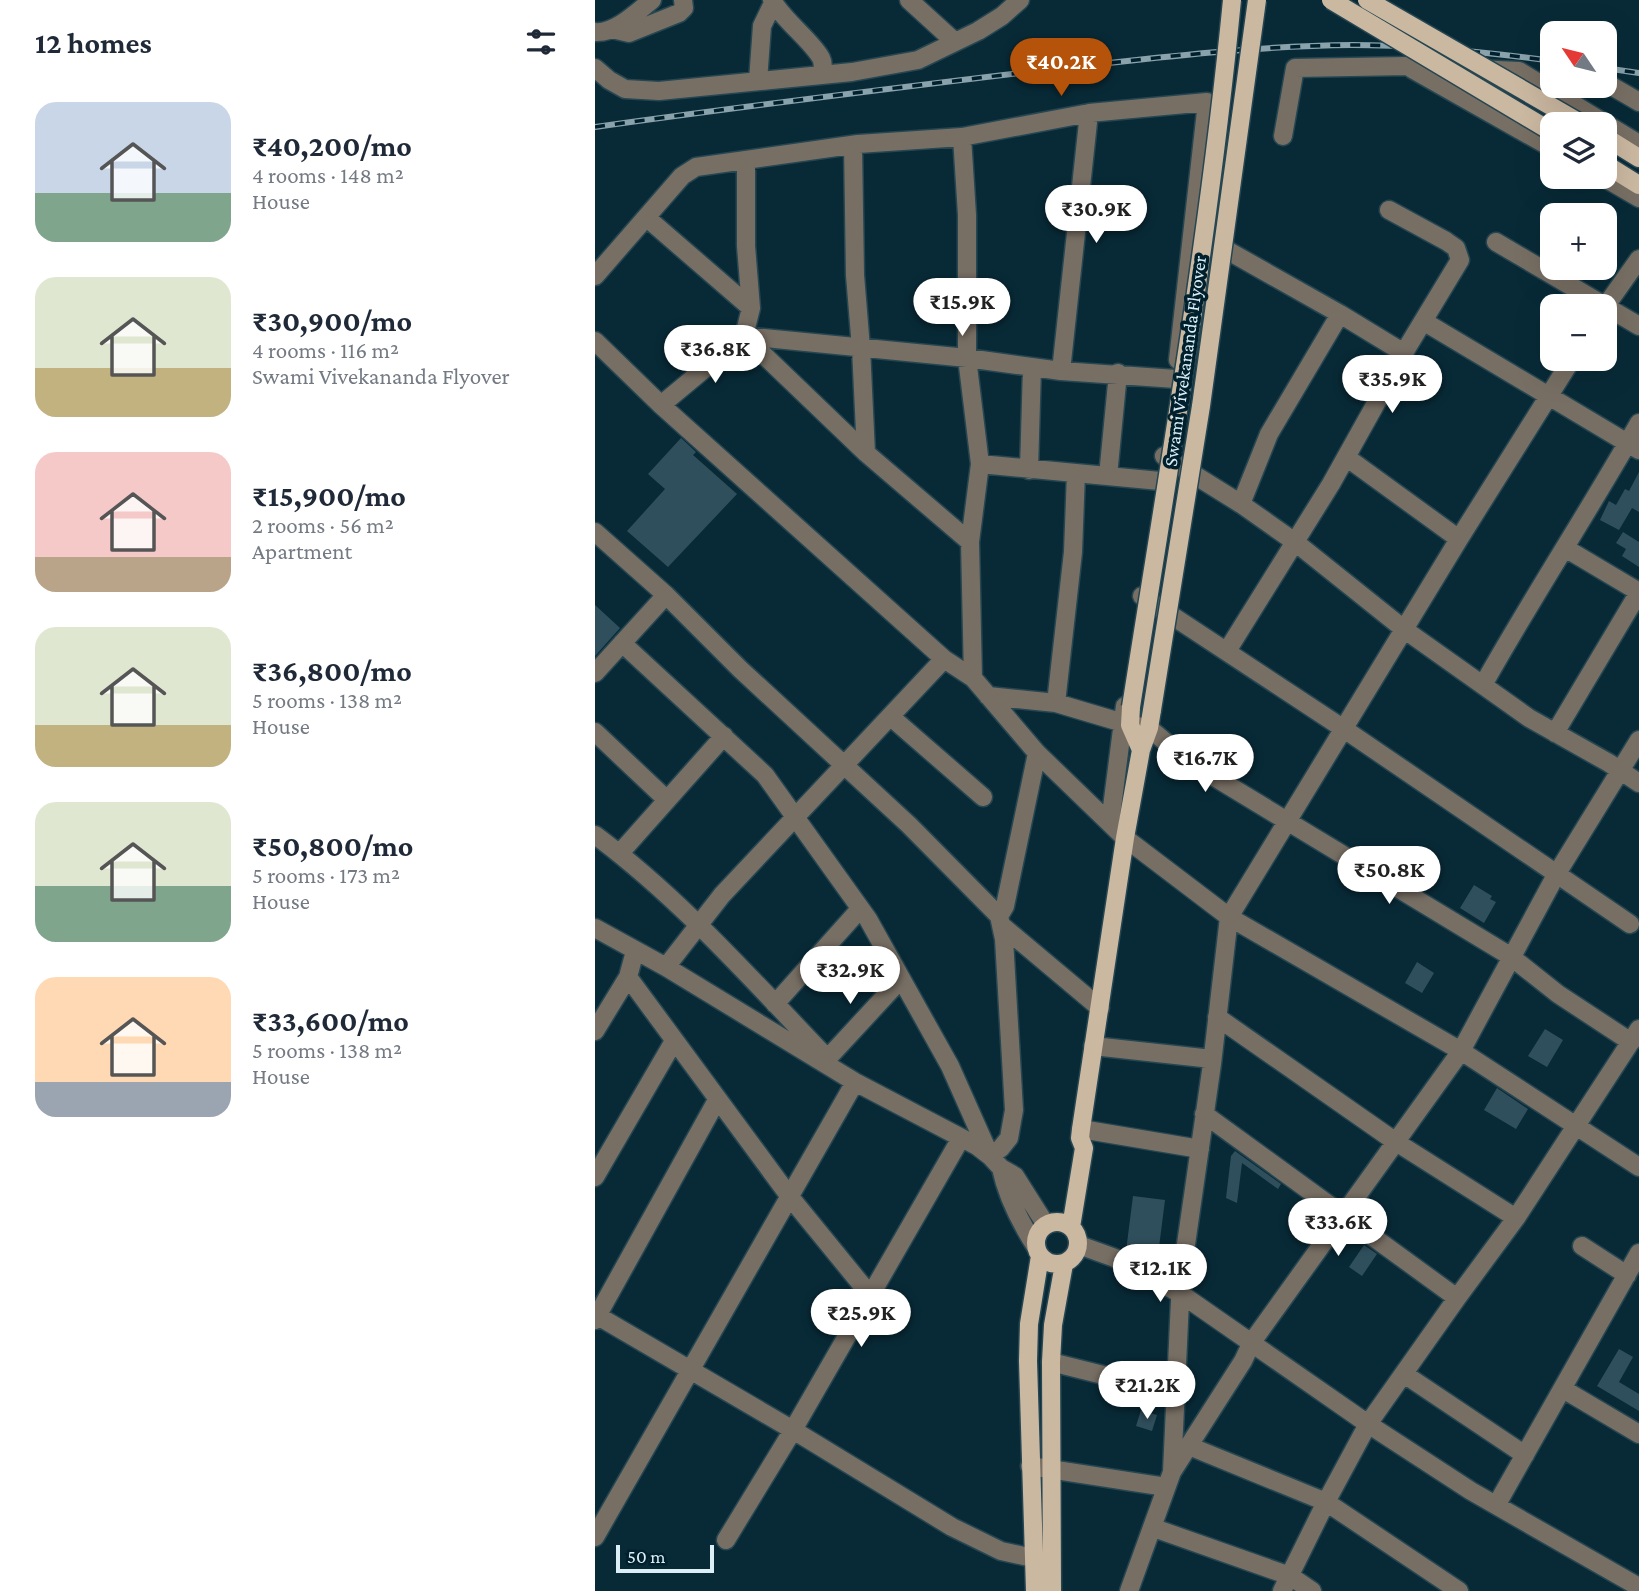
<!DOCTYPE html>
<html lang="en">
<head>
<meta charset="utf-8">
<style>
  body { margin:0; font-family:"Crimson Pro",serif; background:#f6f6f7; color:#1f2937; height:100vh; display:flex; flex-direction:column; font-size:26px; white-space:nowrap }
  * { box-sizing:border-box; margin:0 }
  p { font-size:23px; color:#747a83 }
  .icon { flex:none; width:38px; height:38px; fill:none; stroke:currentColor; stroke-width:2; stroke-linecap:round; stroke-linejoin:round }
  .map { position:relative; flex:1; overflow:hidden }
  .panel { display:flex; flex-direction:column; background:#fff; width:595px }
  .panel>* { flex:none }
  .needle { width:46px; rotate:305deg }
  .buttons { position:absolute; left:945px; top:21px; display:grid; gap:14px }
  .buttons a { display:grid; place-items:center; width:77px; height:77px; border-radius:14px; background:#fff; box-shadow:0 7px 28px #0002; font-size:35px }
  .scale { position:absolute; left:21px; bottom:18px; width:98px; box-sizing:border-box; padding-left:7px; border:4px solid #dceff7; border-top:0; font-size:19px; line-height:24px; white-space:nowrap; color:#dceff7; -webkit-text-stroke:5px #00202d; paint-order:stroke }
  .price { position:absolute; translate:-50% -60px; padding:0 16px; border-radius:24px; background:#fff; color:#222; font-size:23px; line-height:46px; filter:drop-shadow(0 2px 4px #0008) }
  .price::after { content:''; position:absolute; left:50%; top:42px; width:21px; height:16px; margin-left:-10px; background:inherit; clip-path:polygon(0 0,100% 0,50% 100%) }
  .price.selected { background:#b45309; color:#fff }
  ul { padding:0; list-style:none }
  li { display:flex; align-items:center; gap:21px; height:175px; padding:0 35px }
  li span { display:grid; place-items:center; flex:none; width:196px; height:140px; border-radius:21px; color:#555 }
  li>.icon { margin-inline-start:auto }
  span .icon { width:84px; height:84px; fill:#fffc; stroke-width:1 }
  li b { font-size:30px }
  h2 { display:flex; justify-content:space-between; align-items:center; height:84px; padding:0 35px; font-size:30px }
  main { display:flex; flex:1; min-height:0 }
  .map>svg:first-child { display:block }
</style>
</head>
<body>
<main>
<section class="panel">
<h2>12 homes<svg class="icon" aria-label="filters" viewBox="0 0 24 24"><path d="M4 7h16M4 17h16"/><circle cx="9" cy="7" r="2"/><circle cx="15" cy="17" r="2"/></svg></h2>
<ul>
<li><span style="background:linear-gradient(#c9d6e8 65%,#7fa58c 0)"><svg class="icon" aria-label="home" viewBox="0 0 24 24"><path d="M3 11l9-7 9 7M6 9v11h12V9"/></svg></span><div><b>₹40,200/mo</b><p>4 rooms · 148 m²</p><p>House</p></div></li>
<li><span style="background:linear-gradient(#dfe7d0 65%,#c2b280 0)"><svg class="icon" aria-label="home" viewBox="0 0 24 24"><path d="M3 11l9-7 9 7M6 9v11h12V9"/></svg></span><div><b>₹30,900/mo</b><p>4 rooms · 116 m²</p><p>Swami Vivekananda Flyover</p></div></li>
<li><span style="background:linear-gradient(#f6c9c9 75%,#b9a48a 0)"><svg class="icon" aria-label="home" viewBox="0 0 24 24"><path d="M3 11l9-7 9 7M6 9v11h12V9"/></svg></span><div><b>₹15,900/mo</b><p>2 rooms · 56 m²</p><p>Apartment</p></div></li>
<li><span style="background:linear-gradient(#dfe7d0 70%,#c2b280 0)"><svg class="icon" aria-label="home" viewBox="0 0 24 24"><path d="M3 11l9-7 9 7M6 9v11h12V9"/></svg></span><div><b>₹36,800/mo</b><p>5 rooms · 138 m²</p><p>House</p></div></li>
<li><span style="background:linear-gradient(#dfe7d0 60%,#7fa58c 0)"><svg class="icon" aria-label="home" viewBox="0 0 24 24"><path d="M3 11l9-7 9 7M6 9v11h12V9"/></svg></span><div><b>₹50,800/mo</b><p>5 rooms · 173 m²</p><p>House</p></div></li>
<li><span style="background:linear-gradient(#ffd9b3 75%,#9aa5b1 0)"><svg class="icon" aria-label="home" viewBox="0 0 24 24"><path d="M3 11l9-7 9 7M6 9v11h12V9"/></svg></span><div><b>₹33,600/mo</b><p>5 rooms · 138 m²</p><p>House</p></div></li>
</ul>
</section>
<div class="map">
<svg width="1044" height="1591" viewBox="0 0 1044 1591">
  <rect width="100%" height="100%" fill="#082a37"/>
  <path fill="#304f5d" d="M86 438 101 452 98 455 142 494 73 567 32 531 70 489 53 474Z
    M1044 472V512L1037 508 1024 530 1005 520 1014 501 1021 505 1030 489 1034 491Z
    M1028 532 1044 542V567L1027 556 1031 549 1021 543Z
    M0 605 25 628 0 656Z
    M879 885 897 896 895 899 901 902 889 923 865 908Z
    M822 962 839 973 827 993 810 983Z
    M950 1029 968 1040 952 1067 933 1056Z
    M902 1088 933 1109 921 1129 889 1110Z
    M640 1151 686 1184 683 1189 647 1163 642 1203 631 1198 636 1156Z
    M538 1196 570 1200 563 1255 531 1251Z
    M769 1245 782 1254 767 1276 754 1267Z
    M1024 1349 1038 1357 1024 1382 1044 1394V1411L1002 1386Z
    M546 1410 562 1415 557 1431 541 1426Z"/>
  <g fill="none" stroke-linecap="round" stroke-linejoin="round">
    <defs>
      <path id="minor" d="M177 0C189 21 216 40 226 58 229 64 228 69 226 75
        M314 0 360 42
        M17 29 34 33 84 13 89 8 88 0
        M0 32C20 34 42 12 57 0
        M0 68 14 80 30 89 64 91 257 72 323 60 383 31 407 16 425 0
        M817 69 957 148
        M163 81 167 26 178 3
        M1013 84 1044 102
        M688 136 700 68 812 66 924 71 1044 144
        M367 137 372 215V358L385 464 375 542 378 678
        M258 145 260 275 266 348 271 453
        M151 160V246L156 308
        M1008 177 1044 198
        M52 218 156 308 149 336 66 405
        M598 231 745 314 809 353
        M901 242 1044 326
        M0 276 87 176 101 167 263 144 367 137 494 113 612 102 583 360
        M1010 307 1044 259
        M828 321 1044 450
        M149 336 372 358 466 371 581 379
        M149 336 271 453 375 542
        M0 341 66 405 349 659 378 678 442 753 530 838 634 917 866 1051 1044 1167
        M466 371 494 113
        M569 456 646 504 700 542 810 630 934 718 1014 763 1044 783
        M751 457 864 539
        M385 464 565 481
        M434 470 437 367
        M513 476 523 373
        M646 504 674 434 745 314
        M0 532 71 595 145 669 314 825 404 916 409 939 419 1110 414 1138 406 1148 395 1156 355 1066 273 919 170 775 27 643
        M970 548 1044 592
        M547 596 749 729 1035 924
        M632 651 736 484 813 346 865 260 861 248 851 241 794 210
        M0 673 71 595
        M888 685C938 596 994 511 1044 423
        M393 696 461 703 535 725 554 728 593 761 915 956 963 994 1036 1042
        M461 703 478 552 481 473
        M296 717 388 797
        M0 732 71 799
        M960 733 1044 592
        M515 823 530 706
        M0 835C86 899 158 981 232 1058
        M25 853 129 736
        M404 916 410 906 442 753
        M406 925 505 1008
        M0 928 71 967 260 1082 382 1146 395 1156 406 1168 420 1176 451 1225
        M71 967 127 895 349 659
        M33 977 195 1197 275 1295
        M180 1004 265 909
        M622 1017 801 1142 921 1218
        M0 1031 33 977 40 951
        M498 1046 617 1059
        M233 1058 306 979
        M609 1114 862 1298
        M486 1129 605 1149
        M406 1168C412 1197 425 1222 441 1247
        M0 1177 79 1041
        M484 1245 520 1258 586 1294 773 1424 876 1491 1044 1587
        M987 1246 1032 1275
        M3 1316 198 1430 357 1527 406 1551 438 1558
        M0 1320 122 1100
        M456 1362 580 1393
        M809 1374 930 1455
        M968 1389 1044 1434
        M594 1446 731 1502 864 1591
        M435 1466 571 1487
        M577 1472 586 1279 617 1064 634 917 864 539 977 359
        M902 1504 1044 1253
        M559 1528 695 1576 717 1591
        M0 1537 260 1082
        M131 1540 198 1430 366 1138
        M534 1591 577 1472 648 1361 657 1342 866 1051 961 875 1044 740
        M687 1591 731 1502 773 1424 862 1298 921 1218 1044 1029"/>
      <path id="major" d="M1010 137 1044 158
        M1010 164 1044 185
        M536 707 535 725 546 750
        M441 1243a21 21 0 1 1 42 0a21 21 0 1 1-42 0Z
        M476 1227 489 1148 485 1138 486 1129 530 838 546 750 554 728 557 710
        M440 1591 433 1361 434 1324 445 1256
        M457 1591 456 1362 458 1325 469 1264"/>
    </defs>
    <use href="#minor" stroke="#264652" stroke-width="21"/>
    <use href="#major" stroke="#264652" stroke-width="21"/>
    <use href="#minor" stroke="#786f64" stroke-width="18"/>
    <use href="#major" stroke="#cbb8a1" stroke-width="18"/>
    <defs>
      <path id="rail" d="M1010 68 1044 73
        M0 127C142 107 283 90 425 73 535 61 646 46 757 45 824 45 891 52 957 61"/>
    </defs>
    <use href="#rail" stroke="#89a2ac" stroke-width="6"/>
    <use href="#rail" stroke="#00202d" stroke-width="3.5" stroke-dasharray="10" stroke-linecap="butt"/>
    <defs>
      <path id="major-bridge" d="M736 0 957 132
        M772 0 987 124
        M536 707C573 472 614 237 637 0
        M557 710 606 406 662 0"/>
    </defs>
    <use href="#major-bridge" stroke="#264652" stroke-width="21" stroke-linecap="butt"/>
    <use href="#major-bridge" stroke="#cbb8a1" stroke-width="18"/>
  </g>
  <g text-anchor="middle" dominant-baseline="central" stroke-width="7" stroke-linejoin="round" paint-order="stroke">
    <g font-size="19" fill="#dceff7" stroke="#00202d">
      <text transform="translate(590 361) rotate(-82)">Swami Vivekananda Flyover</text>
    </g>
  </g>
</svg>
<div class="buttons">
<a><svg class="needle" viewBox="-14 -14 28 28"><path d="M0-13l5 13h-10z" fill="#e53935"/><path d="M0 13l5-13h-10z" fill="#747a83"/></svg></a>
<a><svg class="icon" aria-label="layers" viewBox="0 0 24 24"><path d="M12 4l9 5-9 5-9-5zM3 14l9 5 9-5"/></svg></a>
<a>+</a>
<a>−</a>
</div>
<div class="scale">50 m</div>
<b class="price selected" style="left:466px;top:98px">₹40.2K</b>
<b class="price" style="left:501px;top:245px">₹30.9K</b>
<b class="price" style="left:367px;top:338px">₹15.9K</b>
<b class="price" style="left:120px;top:385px">₹36.8K</b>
<b class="price" style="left:797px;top:415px">₹35.9K</b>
<b class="price" style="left:610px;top:794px">₹16.7K</b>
<b class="price" style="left:794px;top:906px">₹50.8K</b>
<b class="price" style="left:255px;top:1006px">₹32.9K</b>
<b class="price" style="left:743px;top:1258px">₹33.6K</b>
<b class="price" style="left:565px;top:1304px">₹12.1K</b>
<b class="price" style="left:266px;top:1349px">₹25.9K</b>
<b class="price" style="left:552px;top:1421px">₹21.2K</b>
</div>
</main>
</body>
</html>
